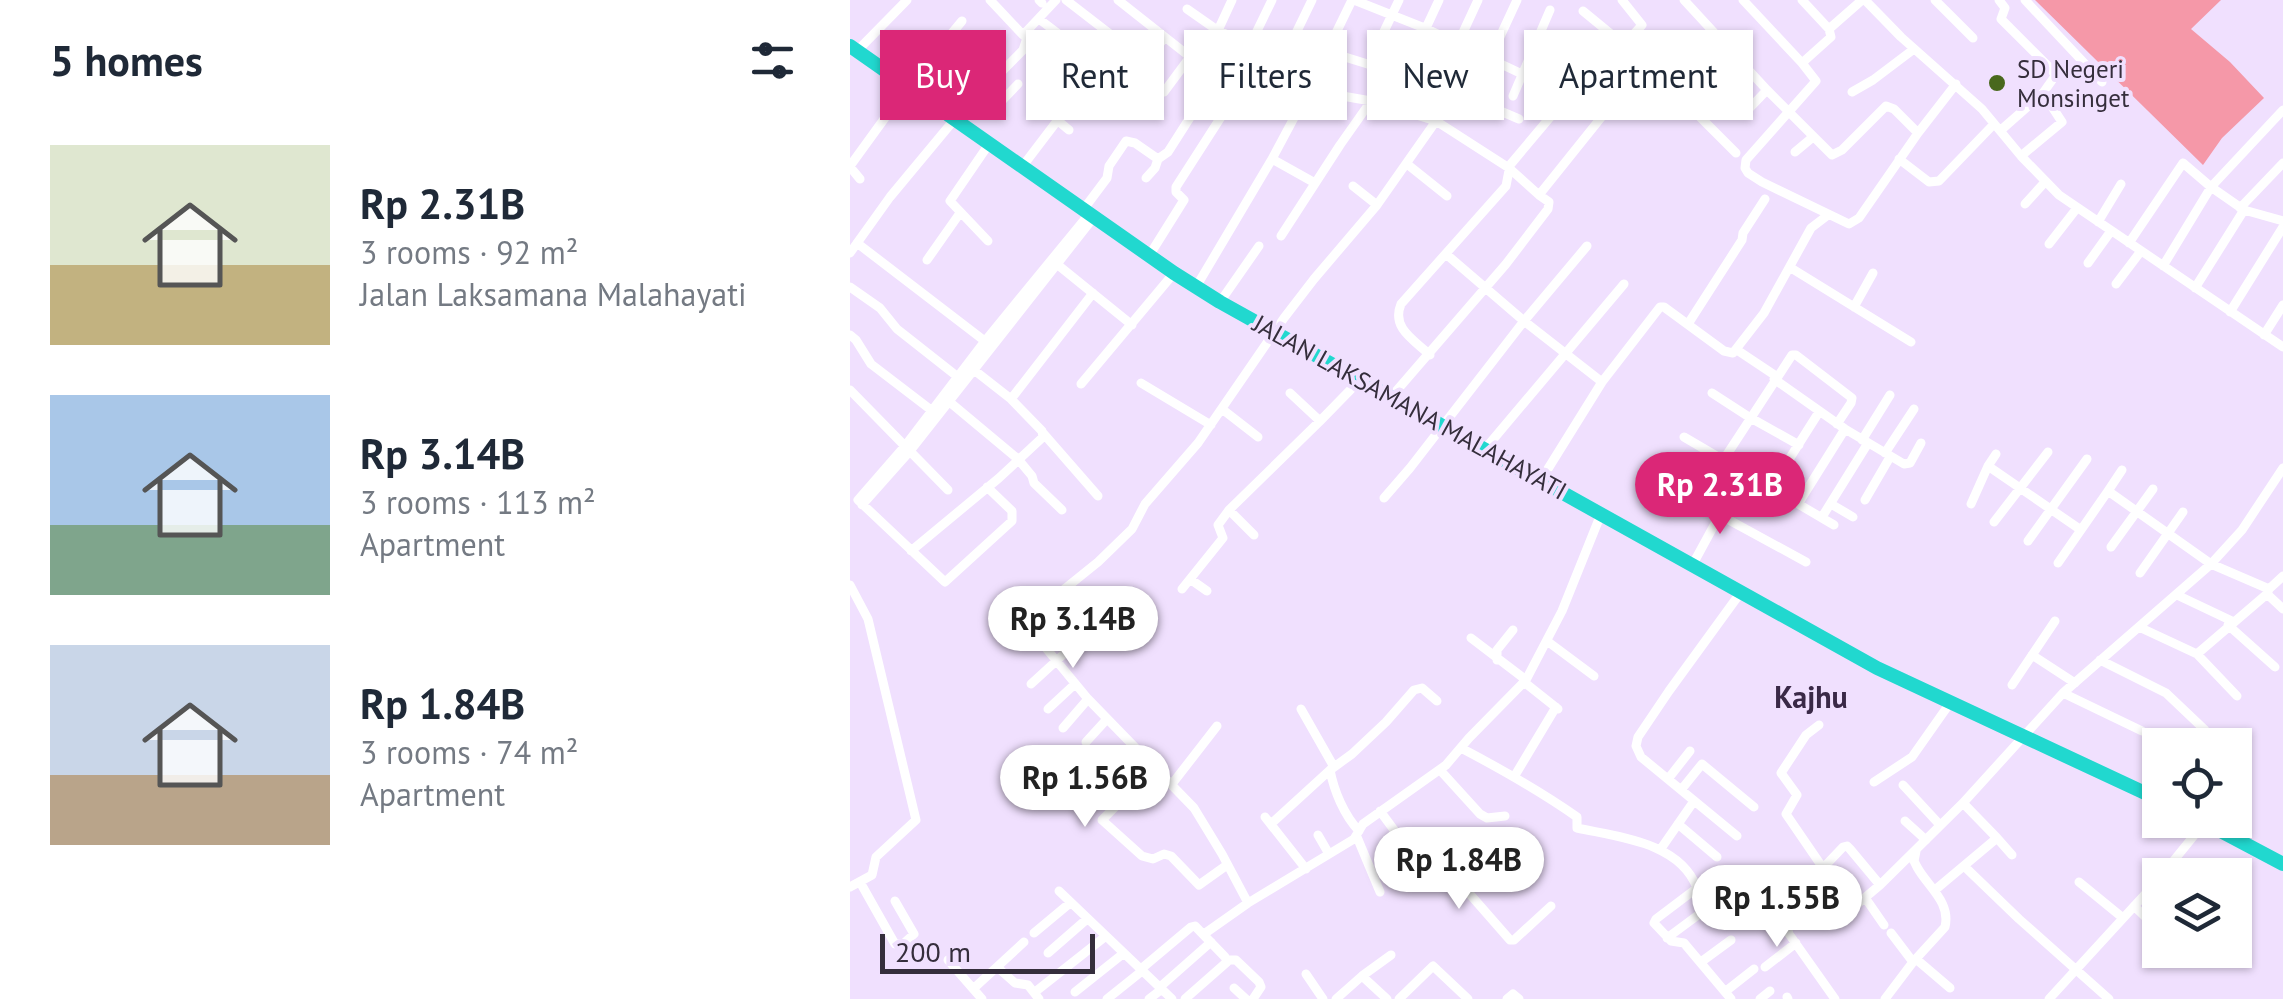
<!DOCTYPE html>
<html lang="en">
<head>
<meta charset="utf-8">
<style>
  body { margin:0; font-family:"PT Sans",sans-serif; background:#f6f6f7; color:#1f2937; height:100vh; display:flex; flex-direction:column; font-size:38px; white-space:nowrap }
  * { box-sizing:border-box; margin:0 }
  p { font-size:32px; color:#747a83 }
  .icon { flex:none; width:55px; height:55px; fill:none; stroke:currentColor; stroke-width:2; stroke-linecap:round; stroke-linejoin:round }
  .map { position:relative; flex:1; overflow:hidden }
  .drawer { display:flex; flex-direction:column; background:#fff; width:850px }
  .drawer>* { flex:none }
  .guide { position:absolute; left:30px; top:30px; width:950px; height:90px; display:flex; gap:20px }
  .tools { position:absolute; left:1292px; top:728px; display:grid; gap:20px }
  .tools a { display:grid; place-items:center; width:110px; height:110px; border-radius:0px; background:#fff; box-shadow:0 2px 8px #0004; font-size:50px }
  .scale { position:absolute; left:30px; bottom:25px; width:215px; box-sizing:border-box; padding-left:10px; border:5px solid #352e3c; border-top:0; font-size:28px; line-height:35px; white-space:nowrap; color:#352e3c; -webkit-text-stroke:8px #f0e0fe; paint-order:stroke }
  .price { position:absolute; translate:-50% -85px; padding:0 22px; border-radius:35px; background:#fff; color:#222; font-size:32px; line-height:65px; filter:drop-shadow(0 2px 5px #0008) }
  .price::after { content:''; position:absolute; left:50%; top:60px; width:30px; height:22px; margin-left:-15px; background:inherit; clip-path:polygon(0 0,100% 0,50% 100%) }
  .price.current { background:#db2777; color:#fff }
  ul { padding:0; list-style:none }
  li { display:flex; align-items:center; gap:30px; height:250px; padding:0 50px }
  li span { display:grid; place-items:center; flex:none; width:280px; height:200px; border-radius:0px; color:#555 }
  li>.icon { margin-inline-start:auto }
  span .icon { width:120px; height:120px; fill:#fffc; stroke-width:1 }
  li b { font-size:42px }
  h2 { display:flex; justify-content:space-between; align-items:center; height:120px; padding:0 50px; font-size:42px }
  .pill { padding:0 35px; border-radius:0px; background:#fff; box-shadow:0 2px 8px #0004; font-size:35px; line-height:90px }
  .pill.current { background:#db2777; color:#fff }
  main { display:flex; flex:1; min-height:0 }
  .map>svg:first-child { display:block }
</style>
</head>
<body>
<main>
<section class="drawer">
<h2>5 homes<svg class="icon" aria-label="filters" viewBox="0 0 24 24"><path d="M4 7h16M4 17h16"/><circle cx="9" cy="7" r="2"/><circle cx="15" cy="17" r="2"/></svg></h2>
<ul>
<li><span style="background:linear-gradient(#dfe7d0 60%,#c2b280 0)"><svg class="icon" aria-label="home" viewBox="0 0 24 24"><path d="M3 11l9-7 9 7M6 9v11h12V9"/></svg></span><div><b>Rp 2.31B</b><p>3 rooms · 92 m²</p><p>Jalan Laksamana Malahayati</p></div></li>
<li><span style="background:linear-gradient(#a9c7e8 65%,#7fa58c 0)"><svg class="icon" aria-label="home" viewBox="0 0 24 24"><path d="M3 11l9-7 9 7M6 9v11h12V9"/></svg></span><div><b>Rp 3.14B</b><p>3 rooms · 113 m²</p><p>Apartment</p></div></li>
<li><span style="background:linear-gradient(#c9d6e8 65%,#b9a48a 0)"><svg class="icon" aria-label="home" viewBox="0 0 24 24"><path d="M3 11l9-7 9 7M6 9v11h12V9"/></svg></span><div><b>Rp 1.84B</b><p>3 rooms · 74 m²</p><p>Apartment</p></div></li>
</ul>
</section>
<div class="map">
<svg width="1433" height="999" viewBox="0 0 1433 999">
  <rect width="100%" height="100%" fill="#f0e0fe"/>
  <path fill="#f598a8" d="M1185 0H1371L1341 29 1380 62 1414 98 1372 138 1353 165Z"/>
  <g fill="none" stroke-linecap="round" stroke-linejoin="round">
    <path stroke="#fff" stroke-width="9" d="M140 0 173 35 206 0
      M189 0 192 3
      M216 0 295 61
      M268 0 344 60
      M504 0 577 29 672 74
      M772 0 792 25 774 45
      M834 0 917 90 982 155 992 150 1036 106 1044 109 1068 133
      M893 0 952 63
      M952 0 979 29
      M1012 0 979 29 981 37 952 63 966 81 896 160 895 168 898 173 912 182 999 224 1009 218 1068 133 1106 84
      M1015 0 1051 37 1132 109 1171 156 1209 195 1433 347
      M1085 0 1123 38
      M1149 0 1155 8 1151 19 1202 70 1205 76 1193 93 1151 130
      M1175 0 1252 82
      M337 9 367 30 433 60 464 77
      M733 11 795 62 886 153
      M189 19 277 86 315 37
      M528 44 549 0
      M7 51 57 0
      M495 57 601 90
      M562 58 589 0
      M598 65 628 0
      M847 69 873 42
      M116 77 147 106 168 84
      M346 78 382 0
      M697 79 718 96
      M630 80 667 0
      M379 89 422 0
      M419 89 462 0
      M774 89 795 62
      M458 90 521 101 586 121 601 90 669 119
      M314 92 340 57
      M1002 92 1023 80 1064 49
      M870 93 896 67
      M663 96 700 10
      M893 115 917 90
      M207 120 219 130
      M945 152 963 137
      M1171 156 1212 122 1193 93
      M422 159 465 183
      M1049 159 1079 182 1089 181 1144 124
      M557 164 597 196
      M0 166 58 86 112 21
      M0 167 10 179
      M172 167 207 121
      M296 178 305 168 308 159 318 152 348 105
      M503 186 527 205
      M1175 204 1195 182
      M1390 208 1433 163
      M233 210 257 178 259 166 276 141 285 143 308 159
      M1248 222 1271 184
      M431 236 490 145 521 101
      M138 241 100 201 139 144
      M7 243 140 345
      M1279 243 1333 163 1361 187 1394 210 1433 221
      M1199 244 1227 208
      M0 253 40 197 104 120 173 50 177 38 173 35
      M596 254 674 321 752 382
      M299 256 334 200 326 192V187L380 103
      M77 260 110 213
      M203 261 282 325
      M1238 263 1261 231
      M1313 266 1361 187 1433 110
      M941 268 1061 342
      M1266 284 1291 251
      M0 287 30 308 47 329 113 381
      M346 287 422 159 453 101 502 0
      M1345 288 1394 210
      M370 302 409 246
      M1004 307 1023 273
      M1380 312 1433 227
      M838 324 892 240 893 233 915 199
      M0 335 6 340 21 364 85 413
      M1414 335 1433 305
      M887 350 926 376
      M580 355C564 340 541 328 551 304L656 186 660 165 744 65
      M924 379 995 429 1054 464 1060 463 1071 443
      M291 383 361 425
      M231 384 324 273
      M0 390 98 490
      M440 393 470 421 510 380
      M862 393 899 417 949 445
      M542 396 656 264 698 209 699 202 689 195
      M96 399 168 459 182 476 184 483 212 510
      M161 399 243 293
      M372 409 408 437
      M193 433 248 496
      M834 437 984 525
      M1012 440 1040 395
      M635 449 774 284
      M1035 453 1064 409
      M874 459 942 355H946L1002 398 1001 403 987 424
      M938 461 969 412
      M1138 466 1231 530
      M806 476 868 514 956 562
      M691 480 752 382 810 307H814L874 351 883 353 914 313 961 228 978 215
      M137 487 162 511V521L95 582 8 500 55 446 135 341 239 214
      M1258 491 1272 470
      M534 498 560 468 674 321 737 246
      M1015 500 1040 457
      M948 504 995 429
      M981 504 1003 517
      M1121 504 1138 466 1146 454
      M12 505 60 451 244 217
      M379 510 404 535
      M972 517 1018 443
      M1144 522 1198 452
      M1178 541 1237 459
      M1261 547 1303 489
      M61 551 149 478 193 437 192 431 161 399 124 370
      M1208 563 1258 491 1361 564 1419 589
      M843 564 893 472
      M1290 573 1333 512
      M340 579 357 591
      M0 585 18 619 66 820 26 857 22 875 0 887
      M332 589 373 538 368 525 379 510 470 421
      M1417 594 1433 609
      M1327 595 1384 622
      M1378 625 1425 667
      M1289 627 1347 654 1387 696
      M621 638 676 680
      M697 641 744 676
      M1347 654 1417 594 1419 589 1433 576
      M1182 655 1225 683
      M647 660V650L663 630
      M1250 660 1316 693 1355 730
      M674 682 708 709
      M181 684 239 631
      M1162 685 1205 621
      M1213 693 1292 731
      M198 709 225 684
      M451 709 484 767
      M969 725 956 735 931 773 947 795 936 814 973 868
      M213 728 238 699
      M236 742 257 719
      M611 748C651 769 690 791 727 817V828C768 837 830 842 847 888L806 919 804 923 821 941 834 943 881 999
      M480 770C484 791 494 815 509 831
      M590 770 630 814 637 818 655 816
      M664 777 706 707
      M818 779 840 751
      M1024 782 1062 757 1100 703
      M322 784 367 726
      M1053 785 1090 825
      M831 790 852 764 904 807
      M277 795 252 820 292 856 303 859 314 854 321 856 349 885 377 865
      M530 811 576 873 581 874 594 867 597 868 660 940H664L701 906
      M415 817 456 869
      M1055 821 1076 840
      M422 823 480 770 502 754 536 722 564 690 572 688 587 701
      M828 824 867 857
      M468 835 479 854
      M887 836 791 757 786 746 788 737 819 691 891 592
      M507 837 530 892
      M1147 838 1162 855
      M810 850 844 801
      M1115 867 1169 919 1259 999
      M1312 875 1355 822
      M10 882 41 937 45 944H53L64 934 45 901
      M1229 882 1273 918
      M1030 885 1113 803 1213 693 1361 564 1392 530 1433 468
      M1085 890 1147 838 1113 803
      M209 891 322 999
      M1016 899 1034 925
      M963 901 978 918 987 921 1030 885 1000 849 997 846 993 847 973 868 958 910 937 927 939 934 985 999
      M398 903 372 854 344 808 238 699 176 624V620L248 562 282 529 295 504 348 443 434 318 464 279 527 205 586 121 659 168 689 195 774 89 717 43
      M1284 906 1310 931
      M184 933 220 903
      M1041 933 1063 962
      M354 934 398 903 504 839 513 824 596 765 619 738 676 680 712 611 751 514
      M817 938 867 901
      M198 953 237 919
      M1066 959 1100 988
      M98 960 132 999
      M377 960H386L409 982 411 987 403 999
      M851 962 881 940
      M147 967 165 983 178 985 189 999
      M915 967 946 943
      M291 969 341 927 345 926 375 957 377 962 335 999
      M456 974 473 999
      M512 976 537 999
      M310 987 361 942
      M384 988 396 999
      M123 989 174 942
      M876 991 904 969
      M185 992 256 936
      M225 992 274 953
      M937 997 938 999
      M257 999 292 971
      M299 999 312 989
      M486 999 512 976 541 955
      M549 999 583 966 618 999
      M657 999 663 994 669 999
      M910 999 920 991
      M1035 999 1063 962 1095 927C1101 902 1078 887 1067 867L1064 861 1066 851
      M1199 999 1310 878"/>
    <path stroke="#21d8cf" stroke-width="14" d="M0 46 324 273 370 302 1027 668 1310 800
      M1350 820 1433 864"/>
  </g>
  <circle fill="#49681d" stroke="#f0e0fe" stroke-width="4" cx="1147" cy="83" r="10"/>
  <g text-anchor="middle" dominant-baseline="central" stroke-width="8" stroke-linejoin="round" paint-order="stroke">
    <g font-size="25" fill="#352e3c" stroke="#f0e0fe" text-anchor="start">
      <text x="1167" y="69">SD Negeri<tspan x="1167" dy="29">Monsinget</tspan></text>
    </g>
    <g font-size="25" fill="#352e3c" stroke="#f0e0fe">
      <text transform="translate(560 407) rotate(29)">JALAN LAKSAMANA MALAHAYATI</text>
    </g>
    <g font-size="30" font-weight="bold" fill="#3a2947" stroke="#f0e0fe">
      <text x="961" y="696">Kajhu</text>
    </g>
  </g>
</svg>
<div class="tools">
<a><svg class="icon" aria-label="locate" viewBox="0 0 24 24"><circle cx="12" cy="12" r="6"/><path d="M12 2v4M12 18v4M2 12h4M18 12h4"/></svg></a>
<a><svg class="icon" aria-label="layers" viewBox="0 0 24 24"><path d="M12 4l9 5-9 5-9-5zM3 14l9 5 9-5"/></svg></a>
</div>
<div class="scale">200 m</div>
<b class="price current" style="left:870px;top:537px">Rp 2.31B</b>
<b class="price" style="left:223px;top:671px">Rp 3.14B</b>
<b class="price" style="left:235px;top:830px">Rp 1.56B</b>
<b class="price" style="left:609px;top:912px">Rp 1.84B</b>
<b class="price" style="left:927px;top:950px">Rp 1.55B</b>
<div class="guide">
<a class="pill current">Buy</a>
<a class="pill">Rent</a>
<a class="pill">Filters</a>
<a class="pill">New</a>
<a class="pill">Apartment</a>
</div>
</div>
</main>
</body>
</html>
